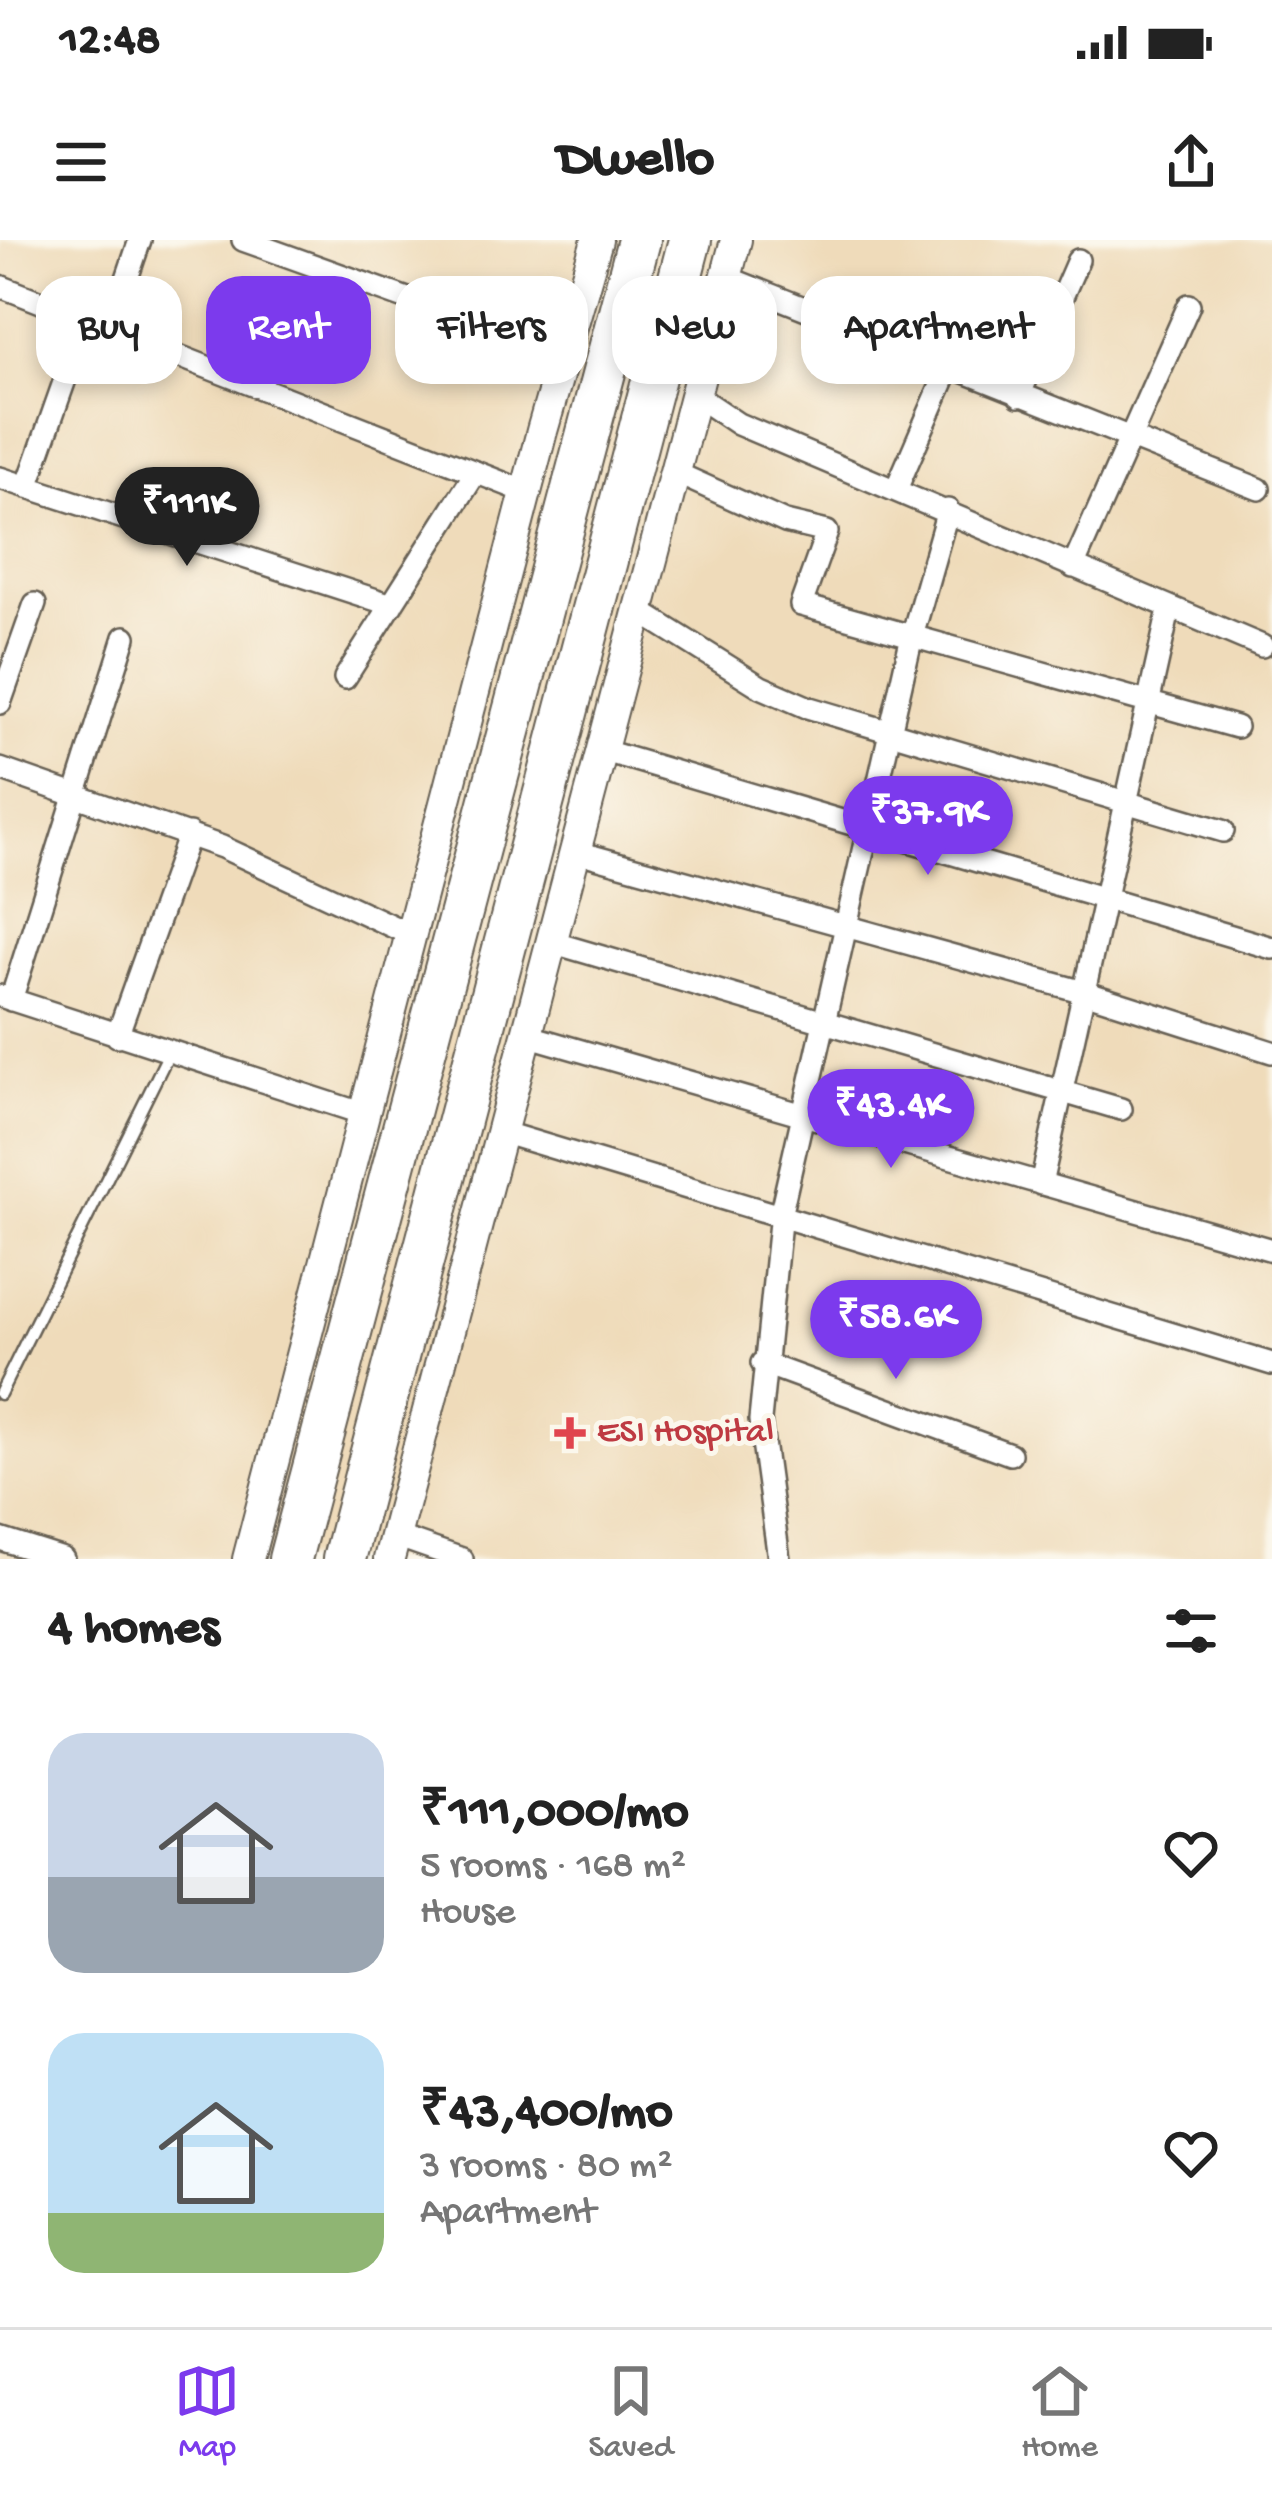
<!DOCTYPE html>
<html lang="en">
<head>
<meta charset="utf-8">
<style>
  body { margin:0; font-family:"Gochi Hand",sans-serif; background:#f6f6f6; color:#222; height:100vh; display:flex; flex-direction:column; font-size:45px; white-space:nowrap }
  * { box-sizing:border-box; margin:0 }
  p { font-size:39px; color:#767676 }
  .icon { flex:none; width:66px; height:66px; fill:none; stroke:currentColor; stroke-width:2; stroke-linecap:round; stroke-linejoin:round }
  .map { position:relative; height:1319px; overflow:hidden }
  .side { display:flex; flex-direction:column; background:#fff; flex:1 }
  .side>* { flex:none }
  .top-card { position:absolute; left:36px; top:36px; width:1200px; height:108px; display:flex; gap:24px }
  .price { position:absolute; translate:-50% -102px; padding:0 27px; border-radius:42px; background:#7c3aed; color:#fff; font-size:39px; line-height:78px; filter:drop-shadow(0 3px 6px #0008) }
  .price::after { content:''; position:absolute; left:50%; top:72px; width:36px; height:27px; margin-left:-18px; background:inherit; clip-path:polygon(0 0,100% 0,50% 100%) }
  .price.selected { background:#222; color:#fff }
  ul { padding:0; list-style:none }
  li { display:flex; align-items:center; gap:36px; height:300px; padding:0 48px }
  li span { display:grid; place-items:center; flex:none; width:336px; height:240px; border-radius:36px; color:#555 }
  li>.icon { margin-inline-start:auto }
  span .icon { width:144px; height:144px; fill:#fffc; stroke-width:1 }
  li b { font-size:51px }
  h2 { display:flex; justify-content:space-between; align-items:center; height:144px; padding:0 48px; font-size:51px }
  .pill { padding:0 42px; border-radius:36px; background:#fff; box-shadow:0 6px 18px #0003; font-size:42px; line-height:108px }
  .pill.selected { background:#7c3aed; color:#fff }
  .status { display:flex; justify-content:space-between; align-items:center; height:84px; padding:0 60px; background:#fff; direction:ltr }
  .status svg { height:33px; fill:currentColor }
  header { display:flex; justify-content:space-between; align-items:center; height:156px; padding:0 48px; background:#fff; font-size:54px; font-weight:800 }
  .tab-bar { display:flex; justify-content:space-around; align-items:center; height:168px; border-top:3px solid #e0e0e0; background:#fff; font-size:33px; color:#767676 }
  .tab-bar a { display:grid; justify-items:center; gap:6px }
  .tab-bar .selected { color:#7c3aed }
  .map>svg:first-child { display:block }
</style>
</head>
<body>
<div class="status"><b>12:48</b><svg viewBox="0 0 49 12"><path d="M0 12V9h3v3zM5 12V6h3v6zM10 12V3h3v9zM15 12V0h3v12zM26 1h20v11H26zM47 4h2v5h-2z"/></svg></div>
<header><svg class="icon" aria-label="menu" viewBox="0 0 24 24"><path d="M4 6h16M4 12h16M4 18h16"/></svg>Dwello<svg class="icon" aria-label="share" viewBox="0 0 24 24"><path d="M12 15V3M7 8l5-5 5 5M5 13v7h14v-7"/></svg></header>
<div class="map">
<svg width="1272" height="1319" viewBox="0 0 1272 1319">
  <rect width="100%" height="100%" fill="#fbf7ec"/>
  <filter id="ink" filterUnits="userSpaceOnUse"><feTurbulence type="fractalNoise" baseFrequency=".00833" numOctaves="2"/><feDisplacementMap in="SourceGraphic" scale="24" xChannelSelector="R" yChannelSelector="G"/><feConvolveMatrix kernelMatrix="1 2 1 2 8 2 1 2 1" color-interpolation-filters="sRGB"/></filter>
  <filter id="wash" filterUnits="userSpaceOnUse"><feTurbulence type="fractalNoise" baseFrequency=".004" numOctaves="4" result="noise"/><feDisplacementMap in="SourceGraphic" scale="48" xChannelSelector="R" yChannelSelector="G"/><feGaussianBlur stdDeviation="2.7" result="paint"/><feColorMatrix in="noise" values="0 0 0 0 0 0 0 0 0 0 0 0 0 0 0 0 0 1.4 0 .05"/><feComposite in="paint" operator="in"/></filter>
  <g filter="url(#wash)">
    <rect width="100%" height="100%" fill="#efdbba"/>
  </g>
  <g filter="url(#ink)">
    <g fill="none" stroke-linecap="round" stroke-linejoin="round">
      <defs>
        <path id="lane" d="M0 1154 169 813"/>
        <path id="street" d="M243 0 564 115
          M726 37 1259 249
          M0 46 526 252
          M110 89 140 0
          M695 155 738 184 1262 406
          M1019 156 1078 20
          M674 232 785 282 827 292 801 365 1236 487
          M0 238 392 365
          M27 247 86 80
          M897 247 950 125
          M1073 327 1189 65
          M638 370 761 447 807 467 1223 591
          M345 438 476 232
          M0 463 35 364
          M601 510 1272 708
          M0 529 222 607 411 695
          M574 611 1084 752 1272 812
          M551 702 1121 869
          M0 756 367 875
          M11 760 125 397
          M526 795 1272 1010
          M117 796 189 594
          M501 892 1272 1124
          M1041 944 1169 370
          M762 1123 1010 1214
          M396 1296 462 1319
          M0 1299 63 1319
          M779 1319 760 1180 781 972 911 400 948 270"/>
        <path id="secondary" d="M248 1319 542 191 597 0
          M389 1319 736 0"/>
        <path id="highway" d="M290 1319 639 0
          M344 1319 690 0"/>
      </defs>
      <use href="#lane" stroke="#665f53" stroke-width="15"/>
      <use href="#street" stroke="#665f53" stroke-width="26"/>
      <use href="#secondary" stroke="#665f53" stroke-width="34"/>
      <use href="#highway" stroke="#665f53" stroke-width="46"/>
      <use href="#lane" stroke="#fff" stroke-width="10"/>
      <use href="#street" stroke="#fff" stroke-width="21"/>
      <use href="#secondary" stroke="#fff" stroke-width="30"/>
      <use href="#highway" stroke="#fff" stroke-width="42"/>
    </g>
  </g>
  <path fill="#e0444e" stroke="#fbf7ec" stroke-width="4.5" d="M564 1175h12v12h12v12h-12v12h-12v-12h-12v-12h12z"/>
  <g text-anchor="middle" dominant-baseline="central" stroke-width="10" stroke-linejoin="round" paint-order="stroke">
    <g font-size="36" fill="#be3a42" stroke="#fbf7ec" text-anchor="start">
      <text x="597" y="1193">ESI Hospital</text>
    </g>
  </g>
</svg>
<b class="price selected" style="left:187px;top:329px">₹111K</b>
<b class="price" style="left:928px;top:638px">₹37.9K</b>
<b class="price" style="left:891px;top:931px">₹43.4K</b>
<b class="price" style="left:896px;top:1142px">₹58.6K</b>
<div class="top-card">
<a class="pill">Buy</a>
<a class="pill selected">Rent</a>
<a class="pill">Filters</a>
<a class="pill">New</a>
<a class="pill">Apartment</a>
</div>
</div>
<section class="side">
<h2>4 homes<svg class="icon" aria-label="filters" viewBox="0 0 24 24"><path d="M4 7h16M4 17h16"/><circle cx="9" cy="7" r="2"/><circle cx="15" cy="17" r="2"/></svg></h2>
<ul>
<li><span style="background:linear-gradient(#c9d6e8 60%,#9aa5b1 0)"><svg class="icon" aria-label="home" viewBox="0 0 24 24"><path d="M3 11l9-7 9 7M6 9v11h12V9"/></svg></span><div><b>₹111,000/mo</b><p>5 rooms · 168 m²</p><p>House</p></div><svg class="icon" aria-label="heart" viewBox="0 0 24 24"><path d="M12 20l-8-8c-3-5 5-10 8-4 3-6 11-1 8 4z"/></svg></li>
<li><span style="background:linear-gradient(#bfe0f5 75%,#8fb573 0)"><svg class="icon" aria-label="home" viewBox="0 0 24 24"><path d="M3 11l9-7 9 7M6 9v11h12V9"/></svg></span><div><b>₹43,400/mo</b><p>3 rooms · 80 m²</p><p>Apartment</p></div><svg class="icon" aria-label="heart" viewBox="0 0 24 24"><path d="M12 20l-8-8c-3-5 5-10 8-4 3-6 11-1 8 4z"/></svg></li>
</ul>
</section>
<nav class="tab-bar">
<a class="selected"><svg class="icon" aria-label="map" viewBox="0 0 24 24"><path d="M3 6l6-2 6 2 6-2v14l-6 2-6-2-6 2zM9 4v14M15 6v14"/></svg>Map</a>
<a><svg class="icon" aria-label="saved" viewBox="0 0 24 24"><path d="M7 4h10v16l-5-4-5 4z"/></svg>Saved</a>
<a><svg class="icon" aria-label="home" viewBox="0 0 24 24"><path d="M3 11l9-7 9 7M6 9v11h12V9"/></svg>Home</a>
</nav>
</body>
</html>
